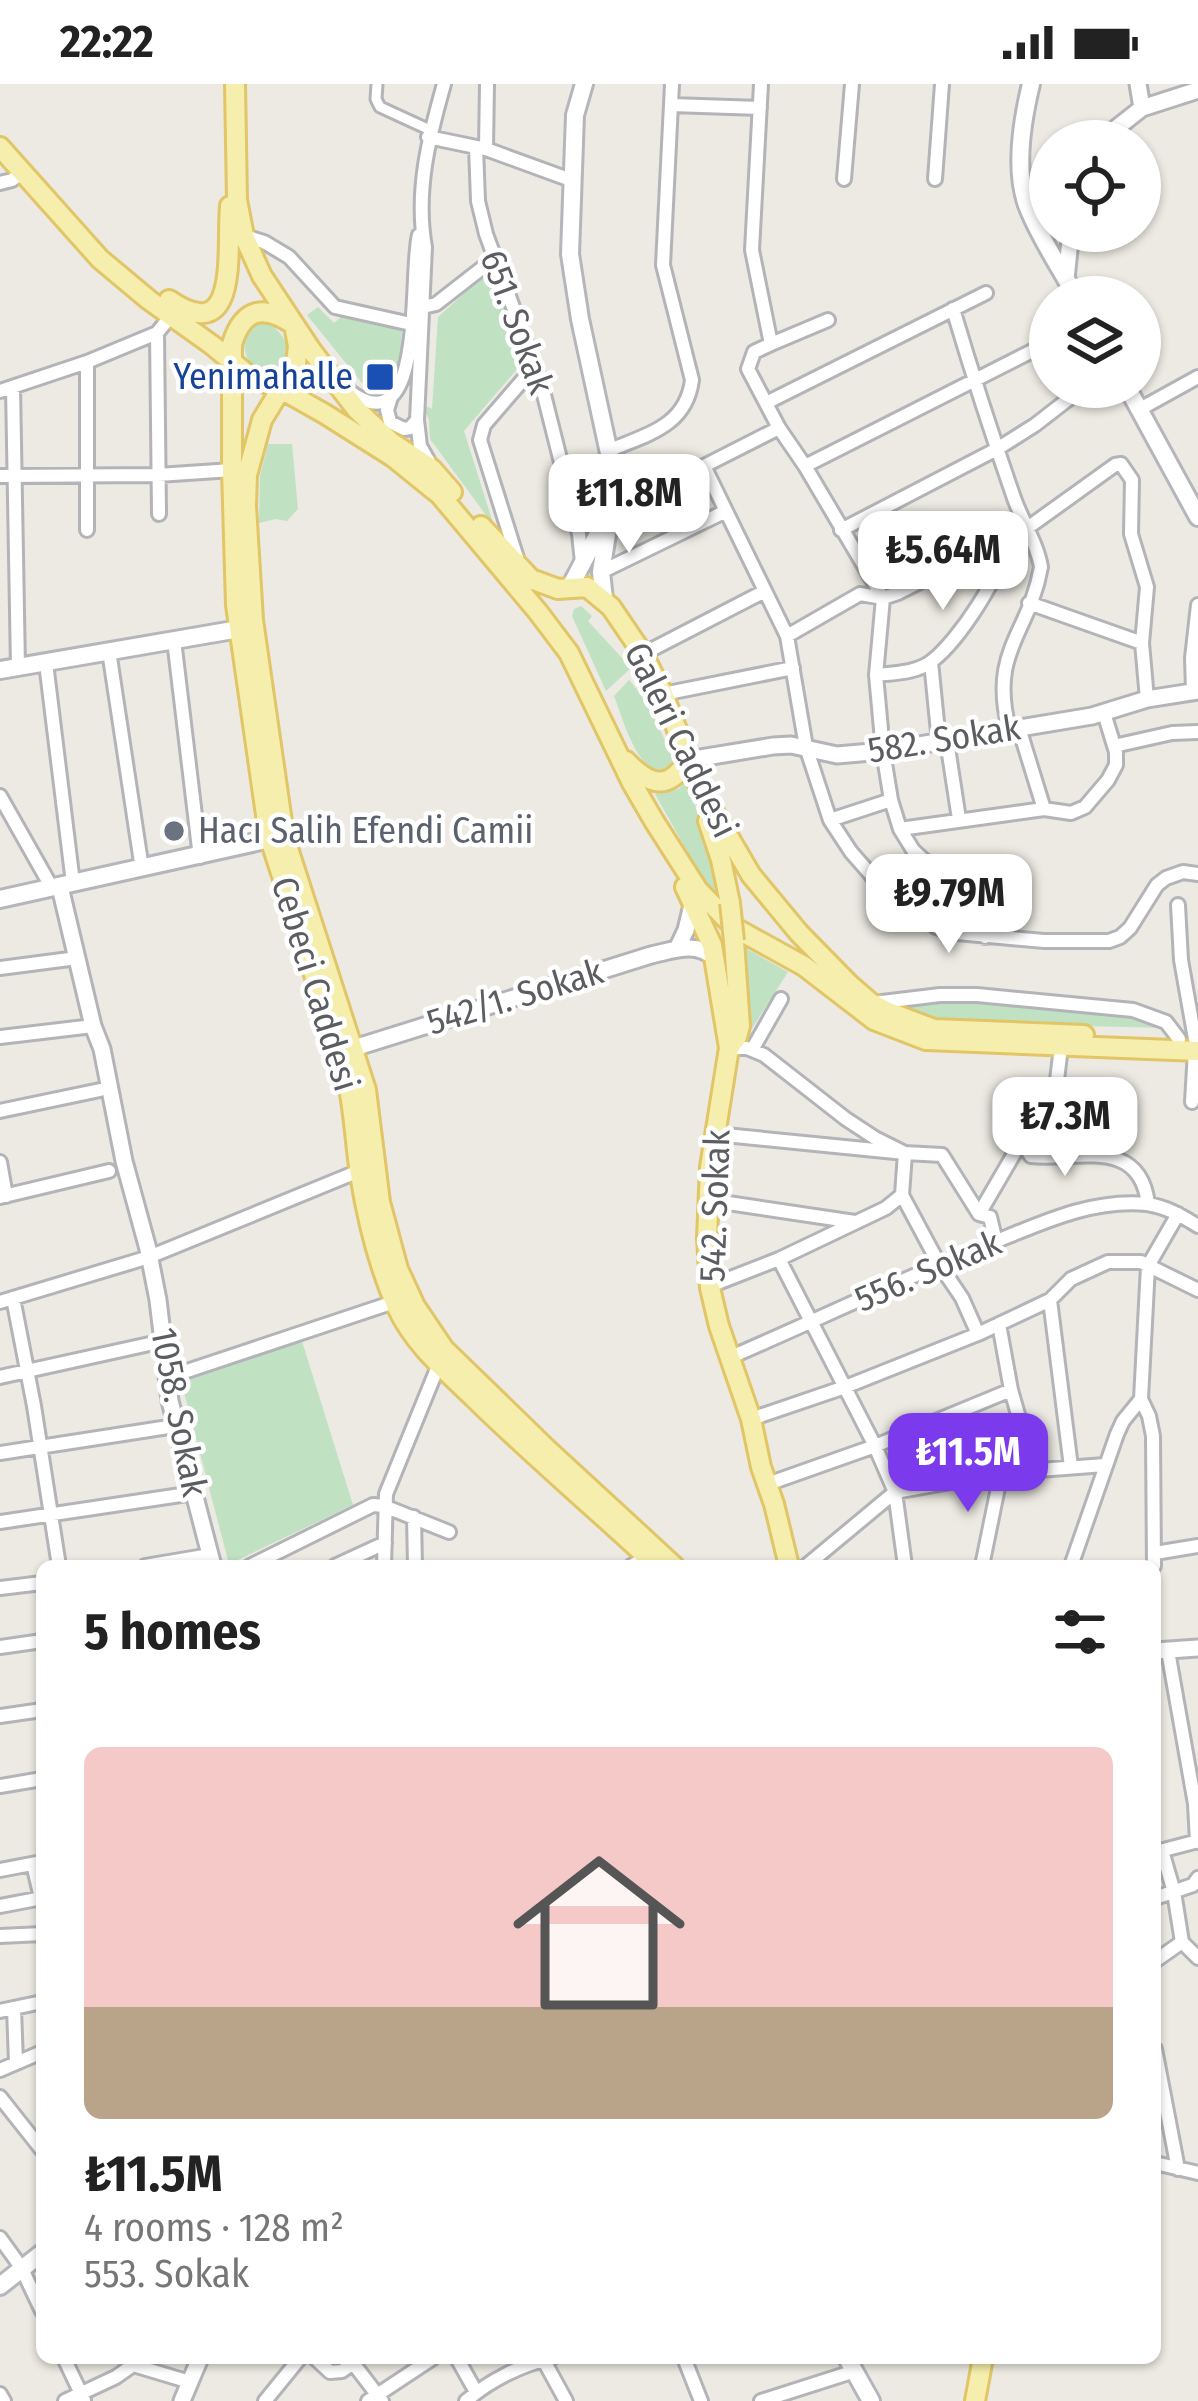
<!DOCTYPE html>
<html lang="en">
<head>
<meta charset="utf-8">
<style>
  body { margin:0; font-family:"Fira Sans Condensed",sans-serif; background:#f2f2f2; color:#222; height:100vh; display:flex; flex-direction:column; font-size:45px; white-space:nowrap }
  * { box-sizing:border-box; margin:0 }
  p { font-size:39px; color:#767676 }
  .icon { flex:none; width:66px; height:66px; fill:none; stroke:currentColor; stroke-width:2; stroke-linecap:round; stroke-linejoin:round }
  .map { position:relative; flex:1; overflow:hidden }
  .drawer { position:absolute; left:36px; top:1476px; width:1125px; height:804px; display:flex; flex-direction:column; background:#fff; border-radius:18px; box-shadow:0 3px 9px #0004 }
  .drawer>* { flex:none }
  .tools { position:absolute; left:1029px; top:36px; display:grid; gap:24px }
  .tools a { display:grid; place-items:center; width:132px; height:132px; border-radius:50%; background:#fff; box-shadow:0 3px 9px #0004; font-size:60px }
  .price { position:absolute; translate:-50% -102px; padding:0 27px; border-radius:24px; background:#fff; color:#222; font-size:39px; line-height:78px; filter:drop-shadow(0 3px 6px #0008) }
  .price::after { content:''; position:absolute; left:50%; top:72px; width:36px; height:27px; margin-left:-18px; background:inherit; clip-path:polygon(0 0,100% 0,50% 100%) }
  .price.active { background:#7c3aed; color:#fff }
  ul { padding:0; list-style:none }
  li { display:grid; align-content:center; gap:24px; height:636px; padding:0 48px }
  li+li { border-top:3px solid #e0e0e0 }
  li span { display:grid; place-items:center; height:372px; border-radius:18px; color:#555 }
  li>.icon { margin-inline-start:auto }
  span .icon { width:216px; height:216px; fill:#fffc; stroke-width:1 }
  li b { font-size:51px }
  h2 { display:flex; justify-content:space-between; align-items:center; height:144px; padding:0 48px; font-size:51px }
  .status { display:flex; justify-content:space-between; align-items:center; height:84px; padding:0 60px; background:#fff; direction:ltr }
  .status svg { height:33px; fill:currentColor }
  .map>svg:first-child { display:block }
</style>
</head>
<body>
<div class="status"><b>22:22</b><svg viewBox="0 0 49 12"><path d="M0 12V9h3v3zM5 12V6h3v6zM10 12V3h3v9zM15 12V0h3v12zM26 1h20v11H26zM47 4h2v5h-2z"/></svg></div>
<div class="map">
<svg width="1198" height="2317" viewBox="0 0 1198 2317">
  <rect width="100%" height="100%" fill="#eceae2"/>
  <path fill="#c1e1c3" d="M490 186 524 277 464 347 494 442 430 355 429 336 422 320 432 325 438 233Z
    M318 223 334 239 340 234 334 227 402 244C400 267 404 292 382 304L362 299 307 231Z
    M261 237C284 243 300 275 277 287 251 301 240 264 245 245Z
    M268 360H292L298 425 287 437 276 435 259 439 260 392Z
    M581 522 592 532 588 537 631 584 606 607 572 532 574 525Z
    M629 596C649 618 663 651 674 678 642 709 623 634 614 612Z
    M688 694 721 821 706 801 655 710 679 705Z
    M745 864 788 888 751 946Z
    M945 915 1130 930 1165 942V944L932 938 899 922Z
    M301 1254 353 1421 229 1480 181 1297Z"/>
  <g fill="none" stroke-linecap="round" stroke-linejoin="round">
    <defs>
      <path id="pedestrian" d="M377 0 376 15 380 23 430 46"/>
      <path id="minor" d="M761 0 752 166 771 260 828 236
        M671 21 760 24
        M428 53 486 65 571 96
        M476 63 478 117 486 150 541 299 579 450 582 478
        M486 65 487 0
        M844 95 852 0
        M935 95 942 0
        M0 99 12 96 21 89
        M244 152 264 158 289 173 335 223 411 240
        M423 223 436 220 495 174
        M953 225C972 289 992 351 1014 414 1022 437 1037 459 1041 483 1029 551 989 566 1009 645
        M157 249 159 430
        M771 260 754 268 748 285 779 344 805 382 883 514 876 591 883 667 891 716 900 745 913 766 943 794 973 813 985 853
        M87 278V446
        M13 303 18 583
        M0 307 87 278 157 249 170 233
        M349 307C427 366 409 186 419 151
        M391 313 387 326 390 338 404 345 410 344 417 336
        M766 319 986 209
        M1140 325 1198 293
        M610 366C648 350 686 342 692 296L663 181 672 0
        M429 378 420 362 417 336 425 163C415 107 429 53 444 0
        M704 382 787 552 806 663 830 736 851 768 880 801 936 843 957 849 1044 857H1109L1120 853 1130 844 1157 801 1166 794 1183 788 1198 790
        M805 382 1050 258
        M0 392 158 391 232 386
        M612 419 635 413 704 382 779 344
        M841 446 997 365 1035 341 1084 303
        M517 474 480 356 484 341 528 290 535 286
        M601 488 724 428
        M1029 519 1142 559
        M787 552 860 510 883 514 898 509 1026 445 1115 381 1121 380 1132 396 1131 450 1147 503 1142 559 1147 615
        M174 556 200 773
        M109 567 142 785
        M643 570 763 508
        M931 578 939 658
        M46 579 73 799
        M876 591C894 589 917 589 932 577 958 557 1004 489 1006 456
        M1193 607 1192 574 1198 521
        M663 610 793 584
        M1019 644 1044 725
        M947 657 959 735
        M1114 662 1172 649 1198 648
        M0 712 52 804
        M830 736 891 716
        M900 745 1044 725 1071 729 1085 723 1108 696 1116 681V668L1104 629
        M1178 821 1181 876 1195 955
        M0 884 77 874
        M874 919 940 911H977L1133 926 1166 938 1179 955
        M0 953 93 942
        M729 964H747L764 971 846 1035 875 1054 905 1069 942 1071 979 1130 990 1133 996 1158
        M752 966 781 915
        M1192 1018 1195 967
        M0 1027 100 1006
        M715 1050 905 1069 902 1111 939 1180 962 1214 978 1250
        M1020 1056 1031 1072C1077 1077 1140 1052 1148 1120
        M0 1078 6 1112
        M0 1113 109 1087
        M708 1116 855 1138
        M979 1130 1057 996 1061 963
        M779 1175 875 1362 895 1408 905 1482
        M710 1202 779 1175 886 1124 902 1111
        M13 1214 34 1322 59 1482
        M1050 1216 1071 1383
        M0 1218 149 1173 359 1087
        M999 1240 1011 1306 1034 1386
        M731 1273C816 1236 900 1196 987 1161 1037 1141 1091 1114 1147 1120 1167 1123 1182 1132 1198 1142
        M0 1293 163 1257
        M166 1294 394 1218
        M1141 1315 1149 1332 1153 1352 1154 1482
        M751 1335 845 1303 978 1250 1050 1216 1071 1195 1108 1178H1141L1198 1206
        M0 1369 175 1342
        M776 1397 875 1362 1011 1306
        M414 1433 415 1482
        M0 1438 194 1409
        M1155 1469 1198 1462
        M145 1482 210 1471
        M250 1482 373 1421 384 1422 449 1448
        M335 1482 385 1459
        M384 1482 386 1410 439 1280
        M631 1482 647 1473
        M806 1482 895 1408 1001 1389 1105 1381
        M982 1482 1001 1389
        M1071 1482 1117 1350 1123 1337 1141 1315 1148 1182 1178 1130
        M0 1504 42 1499
        M0 1563 42 1557
        M1168 1567 1195 1720 1197 1758
        M0 1632 42 1626
        M0 1702 42 1695
        M1156 1768 1198 1757
        M33 1780 41 1814
        M0 1786 42 1778
        M1155 1814 1193 1801 1198 1794
        M0 1822 42 1814
        M0 1852 42 1850
        M1182 1858 1198 1874
        M1155 1877 1182 1858 1174 1808 1162 1767
        M14 1924 16 1979
        M0 1927 42 1918
        M1155 1965 1178 2085
        M0 1986 42 1968
        M0 2013 42 2066
        M1155 2079 1198 2089
        M0 2154 21 2183 42 2227
        M64 2274 84 2316
        M315 2274 330 2288 342 2287 353 2279 382 2317
        M457 2274 476 2308
        M684 2274 701 2317
        M543 2275 566 2317
        M0 2310 4 2317
        M65 2317 116 2293 133 2281 190 2298
        M265 2317 300 2274
        M368 2317 433 2274
        M466 2317C489 2297 522 2280 552 2274
        M761 2317 855 2287"/>
      <path id="tertiary" d="M1138 0 1142 24
        M1100 57 1142 24 1198 6
        M1026 119 1035 128 1050 134
        M1066 195 1071 147
        M688 676 773 662 791 661 837 671 883 667 1092 632 1147 615 1198 607
        M60 803 93 942 102 965 124 1077 148 1165 158 1216 170 1317 213 1482
        M677 865 686 846 693 817
        M354 964 651 871C675 866 695 857 715 874
        M1155 1567 1198 1564
        M182 2317 200 2274"/>
      <path id="secondary" d="M584 0 575 31 570 170 580 235 612 383V419L601 488 604 515
        M1031 0C1022 37 1014 85 1027 121 1039 153 1060 183 1076 213
        M1127 303 1198 433
        M570 503 602 442
        M0 586 239 545
        M0 815 270 755
        M0 2202 42 2169
        M847 2274 871 2317"/>
      <path id="primary" d="M235 0 237 116 244 152 262 192 311 266 357 326 391 358 432 385 452 408
        M0 63 100 175 149 216 212 261 252 294 279 304 325 330 393 373 440 411 538 528 569 569 632 699 654 737 698 806 735 844 804 882 874 936 926 956 1198 967
        M169 216C241 265 226 165 230 122
        M481 442 531 495 558 505 587 503 611 523 643 570 663 610 699 702 751 791 799 849 849 900 871 919 886 927 934 945 1084 951
        M626 677C649 701 668 708 688 676
        M708 737 721 776 730 819
        M685 803 712 861 729 964
        M734 857 740 942 737 953 729 964 710 1083 707 1154 710 1204 719 1242 751 1335 761 1383 774 1420 789 1482
        M657 1482C596 1425 533 1372 474 1314 445 1286 413 1259 397 1223 378 1181 367 1134 360 1090 355 1056 354 1023 346 989L270 755 266 731 236 521 232 386V260C243 224 264 220 294 241L298 262 296 280 262 336 247 391 246 422 253 536 284 752 366 1006 380 1118 398 1185 415 1222 444 1265 546 1364 674 1482
        M975 2317 983 2274"/>
    </defs>
    <use href="#pedestrian" stroke="#b3b4b8" stroke-width="15"/>
    <use href="#minor" stroke="#b3b4b8" stroke-width="18"/>
    <use href="#tertiary" stroke="#b3b4b8" stroke-width="21"/>
    <use href="#secondary" stroke="#b4b6bb" stroke-width="22"/>
    <use href="#primary" stroke="#e1c566" stroke-width="24"/>
    <use href="#pedestrian" stroke="#fff" stroke-width="9"/>
    <use href="#minor" stroke="#fff" stroke-width="12"/>
    <use href="#tertiary" stroke="#fff" stroke-width="15"/>
    <use href="#secondary" stroke="#fff" stroke-width="16"/>
    <use href="#primary" stroke="#f5eead" stroke-width="18"/>
    <defs>
      <path id="primary-bridge" d="M730 819 734 857"/>
    </defs>
    <use href="#primary-bridge" stroke="#e1c566" stroke-width="24" stroke-linecap="butt"/>
    <use href="#primary-bridge" stroke="#f5eead" stroke-width="18"/>
  </g>
  <rect fill="#1a4fb4" stroke="#fff" stroke-width="4.5" x="365" y="278" width="30" height="30" rx="6"/>
  <circle fill="#6b7280" stroke="#fff" stroke-width="4.5" cx="174" cy="747" r="12"/>
  <g text-anchor="middle" dominant-baseline="central" stroke-width="9" stroke-linejoin="round" paint-order="stroke">
    <g font-size="36" fill="#5b5d61" stroke="#fff">
      <text transform="translate(517 238) rotate(70)">651. Sokak</text>
      <text transform="translate(944 655) rotate(-9)">582. Sokak</text>
      <text transform="translate(681 656) rotate(64)">Galeri Caddesi</text>
      <text transform="translate(315 900) rotate(73)">Cebeci Caddesi</text>
      <text transform="translate(515 913) rotate(-17)">542/1. Sokak</text>
      <text transform="translate(715 1122) rotate(-88)">542. Sokak</text>
      <text transform="translate(928 1187) rotate(-23)">556. Sokak</text>
      <text transform="translate(179 1328) rotate(79)">1058. Sokak</text>
    </g>
    <g font-size="36" fill="#164399" stroke="#fff" text-anchor="end">
      <text x="353" y="293">Yenimahalle</text>
    </g>
    <g font-size="36" fill="#5b616d" stroke="#fff" text-anchor="start">
      <text x="198" y="747">Hacı Salih Efendi Camii</text>
    </g>
  </g>
</svg>
<div class="tools">
<a><svg class="icon" aria-label="locate" viewBox="0 0 24 24"><circle cx="12" cy="12" r="6"/><path d="M12 2v4M12 18v4M2 12h4M18 12h4"/></svg></a>
<a><svg class="icon" aria-label="layers" viewBox="0 0 24 24"><path d="M12 4l9 5-9 5-9-5zM3 14l9 5 9-5"/></svg></a>
</div>
<b class="price" style="left:629px;top:472px">₺11.8M</b>
<b class="price" style="left:943px;top:529px">₺5.64M</b>
<b class="price" style="left:949px;top:872px">₺9.79M</b>
<b class="price" style="left:1065px;top:1095px">₺7.3M</b>
<b class="price active" style="left:968px;top:1431px">₺11.5M</b>
<section class="drawer">
<h2>5 homes<svg class="icon" aria-label="filters" viewBox="0 0 24 24"><path d="M4 7h16M4 17h16"/><circle cx="9" cy="7" r="2"/><circle cx="15" cy="17" r="2"/></svg></h2>
<ul>
<li><span style="background:linear-gradient(#f6c9c9 70%,#b9a48a 0)"><svg class="icon" aria-label="home" viewBox="0 0 24 24"><path d="M3 11l9-7 9 7M6 9v11h12V9"/></svg></span><div><b>₺11.5M</b><p>4 rooms · 128 m²</p><p>553. Sokak</p></div></li>
</ul>
</section>
</div>
</body>
</html>
